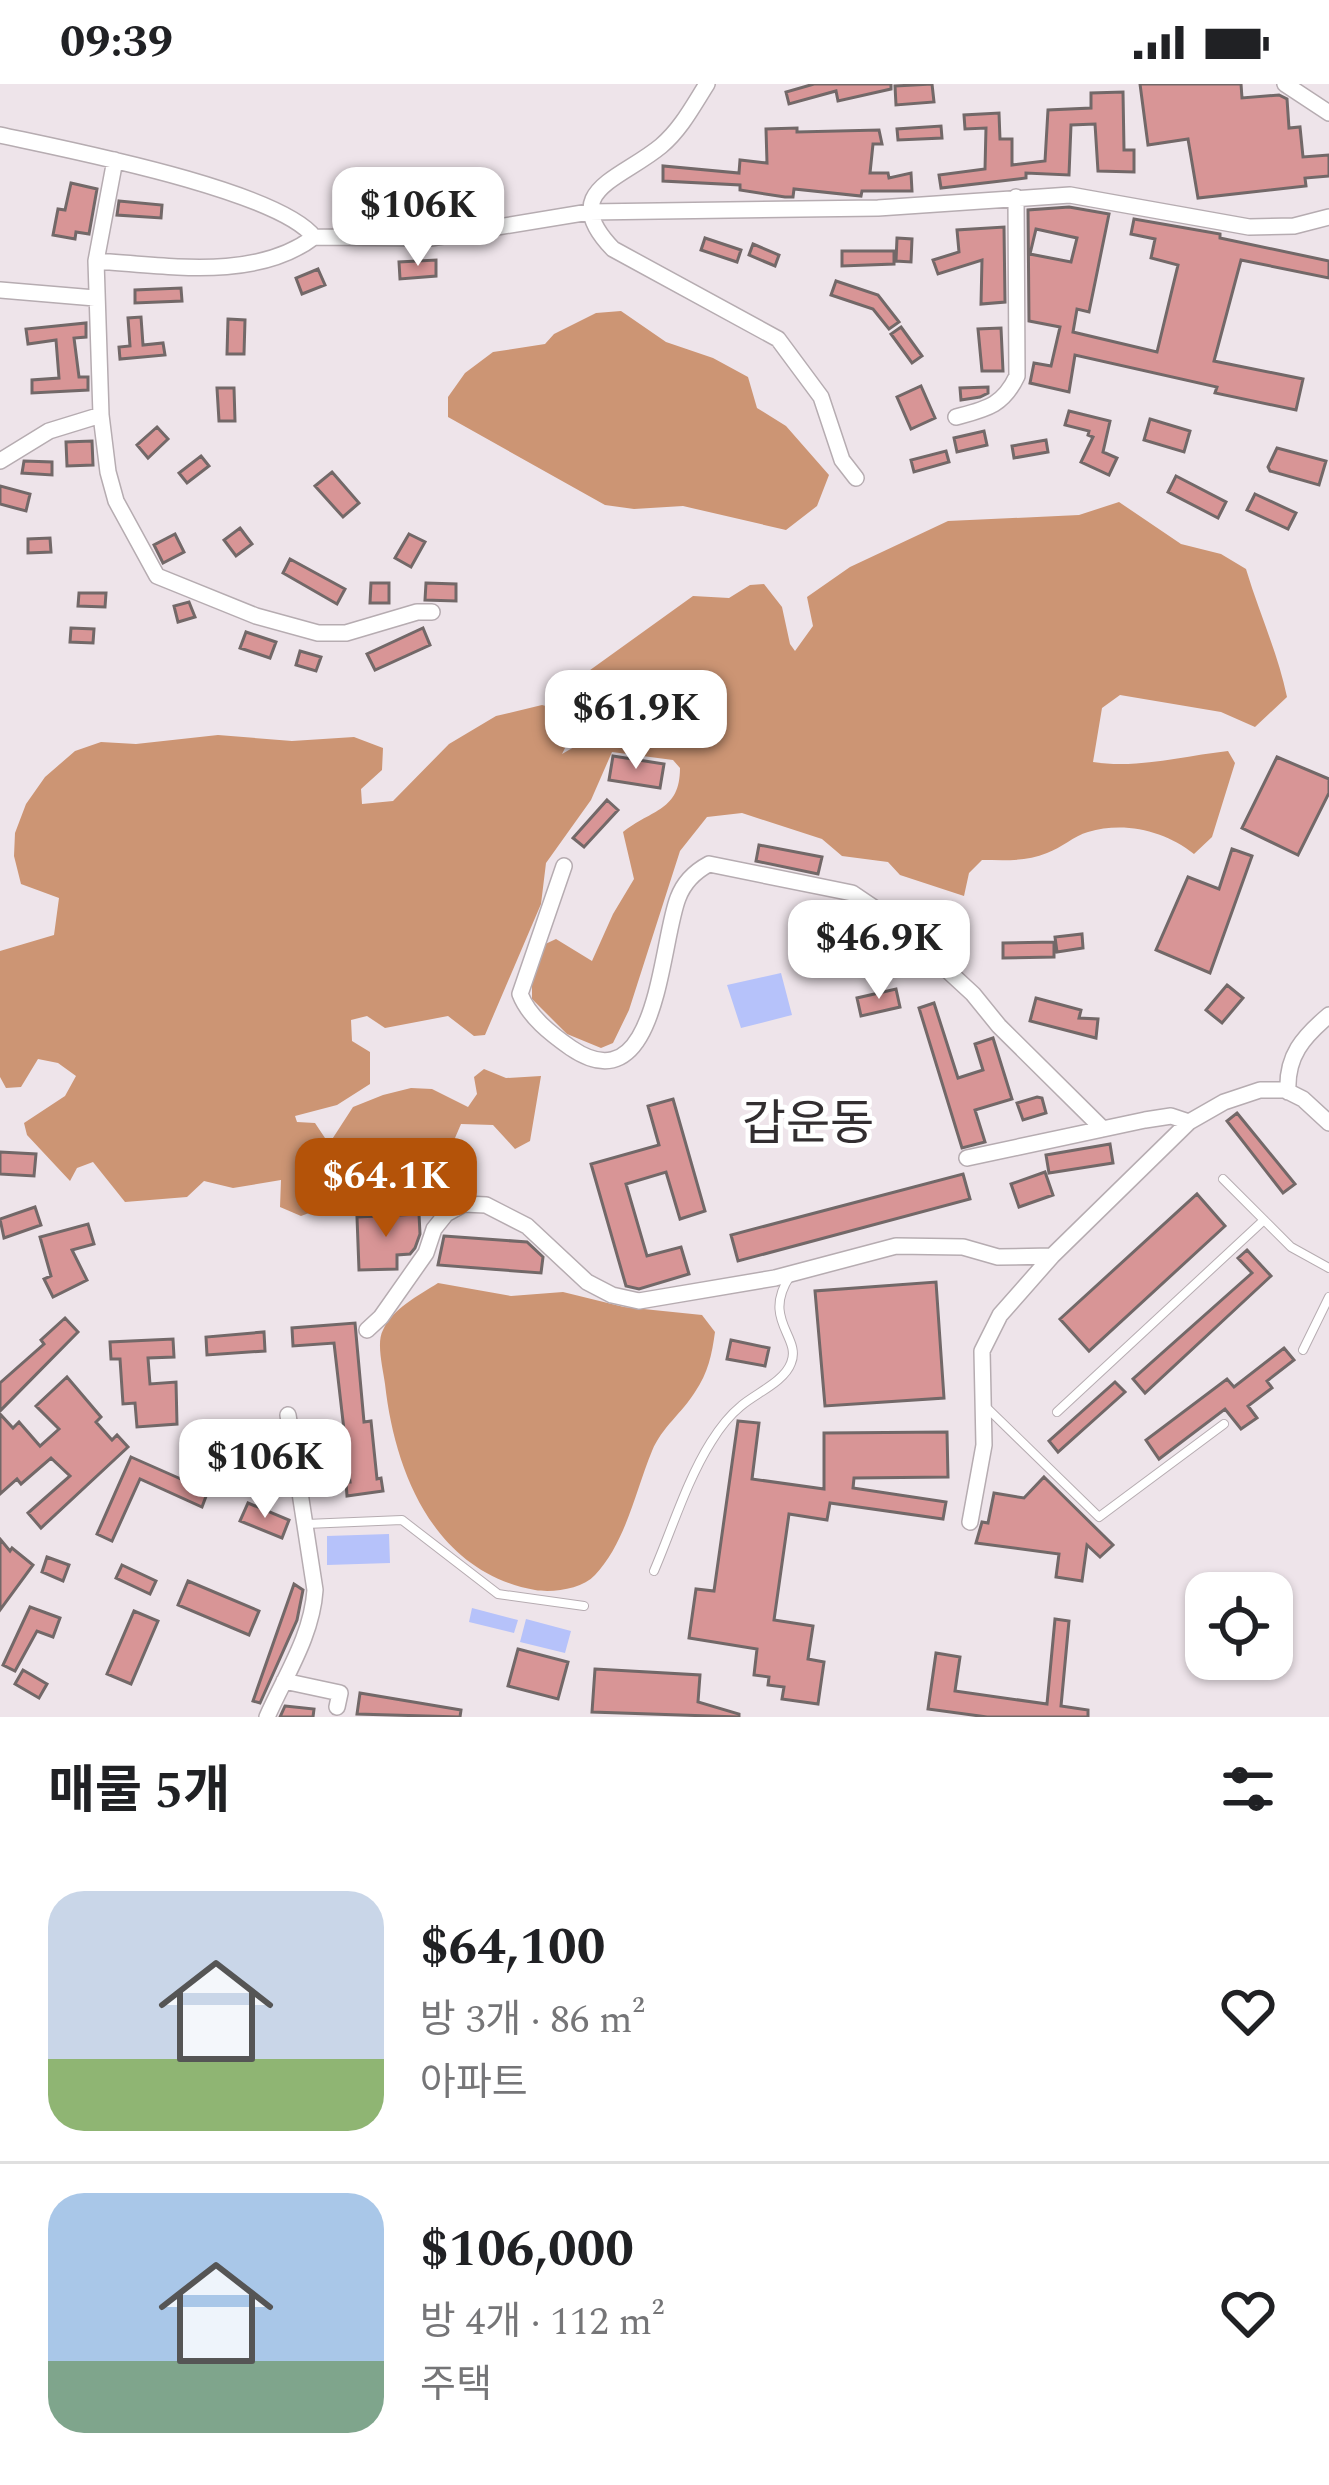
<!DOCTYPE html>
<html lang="ko">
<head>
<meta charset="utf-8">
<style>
  body { margin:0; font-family:Spectral,"Noto Sans KR",serif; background:#f6f6f6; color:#202124; height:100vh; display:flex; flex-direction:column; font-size:45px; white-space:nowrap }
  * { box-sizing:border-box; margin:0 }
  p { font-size:39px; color:#757577 }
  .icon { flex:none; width:66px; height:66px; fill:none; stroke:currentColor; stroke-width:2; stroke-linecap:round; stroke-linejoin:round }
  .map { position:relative; height:1633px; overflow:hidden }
  .details { display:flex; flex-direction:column; background:#fff; flex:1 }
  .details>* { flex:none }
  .buttons { position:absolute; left:1185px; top:1488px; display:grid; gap:24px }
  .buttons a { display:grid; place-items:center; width:108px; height:108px; border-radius:24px; background:#fff; box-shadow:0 3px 9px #0004; font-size:60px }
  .price { position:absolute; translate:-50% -102px; padding:0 27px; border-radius:24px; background:#fff; color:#222; font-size:39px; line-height:78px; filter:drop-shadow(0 3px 6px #0008) }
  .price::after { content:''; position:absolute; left:50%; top:72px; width:36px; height:27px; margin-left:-18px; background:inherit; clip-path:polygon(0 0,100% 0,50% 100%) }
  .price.selected { background:#b45309; color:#fff }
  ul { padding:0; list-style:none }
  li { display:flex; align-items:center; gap:36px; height:300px; padding:0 48px }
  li+li { border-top:3px solid #e0e0e0 }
  li span { display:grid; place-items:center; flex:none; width:336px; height:240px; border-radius:36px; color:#555 }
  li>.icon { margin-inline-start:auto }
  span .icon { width:144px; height:144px; fill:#fffc; stroke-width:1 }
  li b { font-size:51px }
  h2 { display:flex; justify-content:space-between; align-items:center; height:144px; padding:0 48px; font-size:51px }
  .status { display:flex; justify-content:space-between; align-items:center; height:84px; padding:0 60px; background:#fff; direction:ltr }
  .status svg { height:33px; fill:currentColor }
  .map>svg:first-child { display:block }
</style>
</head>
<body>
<div class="status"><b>09:39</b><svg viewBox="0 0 49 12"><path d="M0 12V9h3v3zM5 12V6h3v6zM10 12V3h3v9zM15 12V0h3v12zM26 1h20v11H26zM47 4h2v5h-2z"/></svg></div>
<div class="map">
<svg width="1329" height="1633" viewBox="0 0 1329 1633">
  <rect width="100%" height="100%" fill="#eee4ea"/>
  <path fill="#cc9574" d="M621 227 666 258 713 274 748 293 757 324 786 342 829 391 817 422 786 446 683 422 634 425 605 421 448 333V313L465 289 493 268 545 260 554 250 596 229Z
    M1119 418 1181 460 1221 470 1246 485C1259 529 1278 569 1287 613L1255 643 1221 628 1120 611 1102 624 1093 678C1137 685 1183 672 1228 667L1235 679 1212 753 1194 770C1165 747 1125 737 1088 748 1074 752 1061 764 1047 769 1026 778 1004 776 982 776L969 789 964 812 900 791 888 778 842 772 822 755 742 729 707 733 680 767 629 926 613 959 601 964 567 950 532 915V890L541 862 556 855 592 877 613 830 634 795 623 748C652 725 680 727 680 684L673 676 612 668 591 716 546 779 541 820 485 951 474 952 448 932 385 944 367 932 351 936 352 957 370 968V1000L337 1021 295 1032 297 1038 315 1039 329 1060 353 1023 383 1011 411 1004 432 1005 468 1023 477 1010 474 993 484 985 506 994 541 992 530 1057 515 1065 493 1041 461 1040 455 1054 467 1077 443 1079 420 1066 352 1081 343 1097 352 1107 375 1093 387 1112C358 1132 334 1119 301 1132L280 1123 281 1096 233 1104 204 1097 187 1113 125 1118 93 1078 77 1084 70 1097 27 1051 24 1039 65 1012 76 992 58 979 38 975 21 1003 6 1004 0 993V867L54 851 59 814 21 800 14 772 15 749 26 720 45 693 75 667 101 658 136 660 218 651 292 657 354 653 383 664 382 686 361 705 362 720 393 717 449 660 496 632 542 621 569 628 568 658 562 670 595 651 579 594 693 512 729 514 750 501 764 500 782 523 790 560 795 567 813 542 807 513 850 483 948 437 1079 431Z
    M438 1199 511 1212 563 1208 624 1223 702 1231 715 1248C712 1270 708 1289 695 1308 682 1329 662 1343 652 1367 635 1408 626 1458 595 1491 582 1505 553 1509 535 1506 435 1488 395 1390 385 1300 383 1284 376 1259 383 1246 393 1224 418 1212 438 1199Z"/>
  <path fill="#b6c2fa" d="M781 889 792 931 741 944 727 901Z
    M389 1450 390 1479 327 1481V1452Z
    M472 1524 518 1536 514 1549 469 1538Z
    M526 1535 571 1547 565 1569 520 1558Z"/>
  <path fill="#d89596" stroke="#726868" stroke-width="3" fill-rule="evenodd" d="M814 0H891V5L838 17 836 7 789 20 786 8Z
    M932 0 934 18 896 21 895 2Z
    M1140 0H1241L1242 14 1279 11 1287 15 1289 44 1300 43 1303 73 1329 71V92L1305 94 1306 102 1198 114 1188 55 1148 61Z
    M1123 8 1124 66H1134V88L1098 87 1095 40 1071 41 1069 91 1026 89V94L941 104 939 91 985 85 986 44 965 45 964 31 999 29 1000 55H1012V81L1045 77 1048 26 1091 24V9Z
    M941 42 942 54 898 56 897 45Z
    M797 44V48L879 46 882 60H873L870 89H888L889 94 911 89 912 107H862L861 112 794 105 793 113H785L740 106V101L663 97V82L739 89 740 76 767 79 766 45Z
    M71 99 97 105 89 150 76 148 75 155 53 151 58 125 65 126Z
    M119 117 162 121 161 134 117 131Z
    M1069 123 1109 130 1089 228 1077 225 1073 248 1157 268 1178 181 1151 174 1155 155 1131 150 1134 135 1220 150V154L1329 177V194L1241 176 1214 277 1303 295 1296 326 1215 309 1217 303 1075 271 1069 308 1030 299 1034 279 1051 282 1060 243 1029 237 1028 126ZM1036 145 1077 154 1071 178 1030 170Z
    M1004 143 1005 218 981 220 982 176 938 190 933 176 959 168 957 146Z
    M705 154 741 166 737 178 701 166Z
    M897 154 912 155 911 178 896 177Z
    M753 160 779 171 775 182 749 171Z
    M842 167H894V180L842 182Z
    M436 176V192L400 195 399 178Z
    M318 185 325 201 302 210 296 194Z
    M836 197 878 211 899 238 889 245 873 225 831 211Z
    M181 204 182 217 135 219V206Z
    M141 233 143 261 163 259 165 271 120 275 119 263 130 262 128 234Z
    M228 235 245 236 244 270H227Z
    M86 239V253L74 254 79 293H88V306L32 309V296L59 294 56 256 28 260 26 245Z
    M901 243 922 272 912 279 891 250Z
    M1001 244 1003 287H982L978 245Z
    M921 302 935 334 911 345 897 313Z
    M988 303V309L980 313 961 316 960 304Z
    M217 304H234L235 337H219Z
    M1069 327 1110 337 1103 368 1117 374 1109 391 1081 378 1093 353 1088 351 1089 347 1065 341Z
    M1150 335 1190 347 1184 368 1144 356Z
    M157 343 168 355 148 374 137 361Z
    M984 347 987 361 957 368 954 354Z
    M1046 356 1048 368 1014 374 1012 362Z
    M92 357 93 381 67 382 66 358Z
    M1277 364 1326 377 1319 401 1270 387 1268 383Z
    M946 367 949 378 914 388 911 376Z
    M201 372 209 382 187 399 179 389Z
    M24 377 52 378V391L22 389Z
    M332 388 359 419 343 433 315 402Z
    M1176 392 1226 418 1218 434 1168 408Z
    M0 402 30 410 26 427 0 420Z
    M1255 410 1296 429 1288 445 1247 426Z
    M240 444 252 460 236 472 224 456Z
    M175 450 184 468 163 479 154 461Z
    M409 450 425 458 411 483 395 474Z
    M50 454 51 468 28 469V455Z
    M290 475 345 505 337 520 283 489Z
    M371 499H389V519H370Z
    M426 499 456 500V517L425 516Z
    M79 509H106L105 523 78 522Z
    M189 518 195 533 178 538 174 522Z
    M71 544 94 545 93 559 70 558Z
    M423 544 430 561 375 586 367 570Z
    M246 548 276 558 270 574 240 564Z
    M300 567 321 573 316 587 296 581Z
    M613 672 664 680 660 704 609 696Z
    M1277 673 1329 695V709L1298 771 1242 744Z
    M607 716 618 726 584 763 573 754Z
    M759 761 822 773 818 790 756 777Z
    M1232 765 1252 772 1210 889 1156 866 1188 793 1219 805Z
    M1082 850 1083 864 1057 868 1055 853Z
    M1054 858V873L1003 874V859Z
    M1227 901 1243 914 1222 939 1206 926Z
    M896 905 900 923 861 932 857 914Z
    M1036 914 1081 926 1079 934 1098 935 1096 954 1030 937Z
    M934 919 958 994 983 986 975 960 993 954 1012 1015 975 1026 985 1058 962 1064 919 924Z
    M1037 1013 1042 1014 1046 1029 1023 1036 1017 1019Z
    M673 1015 705 1127 680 1135 666 1088 626 1100 647 1172 681 1163 689 1190 639 1205 626 1202 591 1080 659 1061 648 1022Z
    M1237 1029 1295 1100 1283 1109 1227 1037Z
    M1110 1060 1113 1079 1049 1089 1046 1071Z
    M0 1068 36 1070 34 1092 0 1090Z
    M1045 1088 1053 1111 1019 1123 1011 1100Z
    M963 1090 970 1115 738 1177 731 1151Z
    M1197 1110 1225 1142 1089 1267 1060 1235Z
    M35 1123 41 1141 4 1154 0 1135Z
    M419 1130 420 1150 415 1164 410 1170 397 1171V1185L359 1186 357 1133Z
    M88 1140 94 1160 72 1166 87 1196 53 1213 44 1195 51 1192 40 1153Z
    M444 1152 527 1158 543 1173 541 1189 438 1181Z
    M1247 1166 1271 1192 1145 1309 1133 1295 1252 1189 1238 1174Z
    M936 1198 944 1314 825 1322 815 1207Z
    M65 1234 78 1248 0 1327V1299L44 1260 41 1256Z
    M355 1239 364 1338 371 1337 377 1395 381 1394 383 1407 347 1412 346 1398H350L334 1259 293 1262 292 1244Z
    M264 1248 265 1267 207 1271 206 1253Z
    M173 1255 174 1273 148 1274 150 1300 176 1298 177 1340 137 1343 135 1319 123 1320 120 1275H111L110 1258Z
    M731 1256 769 1264 765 1282 727 1275Z
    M1284 1264 1294 1276 1267 1297 1272 1304 1248 1322 1257 1334 1241 1345 1225 1325 1159 1375 1146 1356 1227 1295 1234 1303Z
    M67 1293 101 1333 96 1338 112 1356 117 1351 128 1363 41 1444 28 1429 70 1392 51 1374 21 1400 17 1395 0 1410V1330L13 1344 19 1338 40 1362 59 1345 36 1322Z
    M1115 1298 1125 1308 1058 1368 1049 1357Z
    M738 1337 759 1339 752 1395 824 1405V1349L947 1348 948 1393 854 1394 853 1404 946 1418 943 1435 830 1419 827 1436 789 1430 774 1536 813 1542 808 1575 824 1578 818 1620 782 1615 784 1603 768 1601 769 1593 754 1591 757 1565 689 1554 696 1505 714 1507Z
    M279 1351 281 1378 269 1379 268 1365 232 1367 233 1373 214 1374 213 1356Z
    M131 1373 208 1407 202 1423 140 1395 112 1457 97 1450Z
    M1044 1393 1113 1461 1100 1473 1087 1461 1082 1497 1056 1493 1059 1470 976 1459 982 1438 988 1439 994 1409 1024 1414Z
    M248 1419 289 1436 282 1454 240 1437Z
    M0 1455 10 1467 12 1464 33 1481 0 1526Z
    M47 1473 69 1481 63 1497 42 1488Z
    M122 1481 156 1497 150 1510 116 1494Z
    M188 1497 259 1527 249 1551 178 1521Z
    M294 1500 303 1506 297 1536 260 1619 253 1617Z
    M30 1523 60 1534 53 1553 37 1547 15 1587 3 1581Z
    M134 1527 158 1537 131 1600 107 1590Z
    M1055 1535 1069 1537 1061 1622 1088 1626V1633H987L928 1625 936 1569 960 1573 955 1607 1047 1620Z
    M518 1565 568 1578 558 1615 508 1602Z
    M595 1585 700 1591 698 1618 739 1630V1633L592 1628Z
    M23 1586 47 1600 39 1614 15 1600Z
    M360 1609 461 1626 460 1633 357 1630Z
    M285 1622 314 1625 313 1633H280Z"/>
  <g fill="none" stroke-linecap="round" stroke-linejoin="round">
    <defs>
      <path id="service" d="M1223 1095 1291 1163 1329 1184
        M1303 1266 1329 1213
        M986 1323 1099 1433 1224 1340
        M1057 1328 1264 1136
        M306 1440 402 1436 498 1510 584 1522
        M654 1487C672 1445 687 1396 711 1358 719 1345 730 1331 741 1322 756 1309 784 1298 791 1279 802 1253 761 1236 790 1192"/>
      <path id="minor" d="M707 0C693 22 681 45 661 62 620 96 557 107 613 165L778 255 821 313 842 376 856 394
        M1285 0 1329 29
        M0 51C64 65 278 106 314 153 255 198 164 181 96 177
        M115 76 96 177 101 331 108 388 116 417 157 492 256 532 318 549H346L417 528H432
        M314 153 431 154 589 128 878 124 1070 111 1249 143 1294 142 1329 133
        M0 206 95 214
        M956 333C986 325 1003 322 1017 292L1016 113
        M0 377 49 347 101 331
        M564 782 520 910C529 933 551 950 571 964 658 1023 660 860 678 814 684 798 694 788 709 780L852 809 895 838 973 910 999 942 1103 1045
        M1288 1008C1286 972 1303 953 1329 931
        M967 1074 1145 1036 1171 1032 1189 1038
        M367 1246 381 1233 426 1169 434 1145 446 1130 464 1120 486 1121 527 1142 587 1198 612 1211 639 1217 775 1194 896 1162 963 1163 998 1173 1052 1172
        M970 1438 984 1361 982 1267 1000 1231 1052 1172 1189 1038 1224 1018 1260 1006H1285L1303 1015 1329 1039
        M284 1597 340 1609 337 1623
        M267 1633C285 1592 312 1552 315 1506L288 1331"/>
    </defs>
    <use href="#service" stroke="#b6acb1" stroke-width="10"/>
    <use href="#minor" stroke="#b6acb1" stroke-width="18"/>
    <use href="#service" stroke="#fff" stroke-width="8"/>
    <use href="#minor" stroke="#fff" stroke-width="15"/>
  </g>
  <g text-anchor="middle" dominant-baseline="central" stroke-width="10" stroke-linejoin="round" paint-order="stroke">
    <g font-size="48" fill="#322e30" stroke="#fff">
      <text x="808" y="1040">갑운동</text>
    </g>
  </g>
</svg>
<div class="buttons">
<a><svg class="icon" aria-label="locate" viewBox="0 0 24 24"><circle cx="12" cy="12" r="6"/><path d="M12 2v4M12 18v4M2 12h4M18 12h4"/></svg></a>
</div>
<b class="price" style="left:418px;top:185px">$106K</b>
<b class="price" style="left:636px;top:688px">$61.9K</b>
<b class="price" style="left:879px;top:918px">$46.9K</b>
<b class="price selected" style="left:386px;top:1156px">$64.1K</b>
<b class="price" style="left:265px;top:1437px">$106K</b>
</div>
<section class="details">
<h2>매물 5개<svg class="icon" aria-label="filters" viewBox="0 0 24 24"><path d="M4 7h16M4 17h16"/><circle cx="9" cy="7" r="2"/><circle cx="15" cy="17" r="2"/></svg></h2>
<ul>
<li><span style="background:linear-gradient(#c9d6e8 70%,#8fb573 0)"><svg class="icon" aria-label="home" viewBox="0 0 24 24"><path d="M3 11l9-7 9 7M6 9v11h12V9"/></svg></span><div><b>$64,100</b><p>방 3개 · 86 m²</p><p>아파트</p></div><svg class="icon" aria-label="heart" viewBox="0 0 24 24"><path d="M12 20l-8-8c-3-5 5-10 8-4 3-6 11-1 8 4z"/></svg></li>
<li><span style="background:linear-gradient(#a9c7e8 70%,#7fa58c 0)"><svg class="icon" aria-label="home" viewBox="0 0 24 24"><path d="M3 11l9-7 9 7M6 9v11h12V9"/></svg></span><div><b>$106,000</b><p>방 4개 · 112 m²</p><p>주택</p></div><svg class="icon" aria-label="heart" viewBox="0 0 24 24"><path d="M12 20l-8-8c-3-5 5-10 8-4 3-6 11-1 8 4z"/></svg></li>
</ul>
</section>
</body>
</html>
